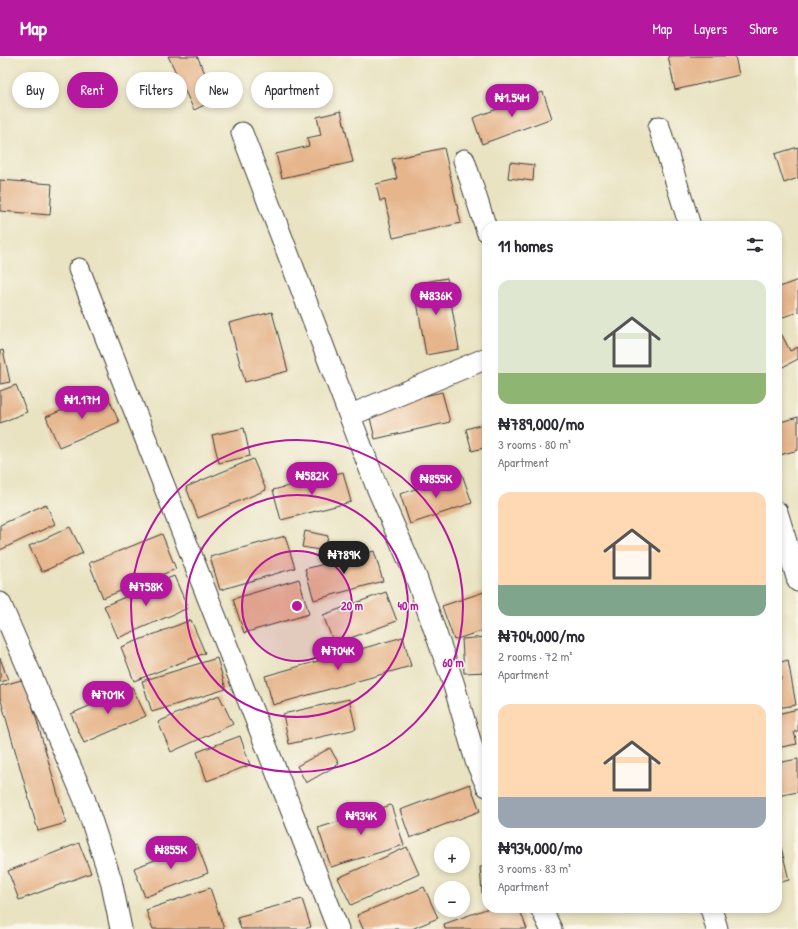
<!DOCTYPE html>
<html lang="en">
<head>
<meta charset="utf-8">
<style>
  body { margin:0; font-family:"Patrick Hand",sans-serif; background:#f2f2f3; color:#2b2b33; height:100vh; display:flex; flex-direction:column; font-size:15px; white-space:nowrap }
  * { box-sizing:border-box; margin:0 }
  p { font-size:13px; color:#7c7c81 }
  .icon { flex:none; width:22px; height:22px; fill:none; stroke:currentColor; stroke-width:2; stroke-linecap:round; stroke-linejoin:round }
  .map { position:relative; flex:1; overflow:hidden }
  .panel { position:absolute; left:482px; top:165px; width:300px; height:692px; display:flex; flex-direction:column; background:#fff; border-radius:16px; box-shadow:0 2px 6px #0003 }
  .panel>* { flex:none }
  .banner { position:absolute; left:12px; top:16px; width:380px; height:36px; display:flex; gap:8px }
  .fabs { position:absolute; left:434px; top:781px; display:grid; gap:8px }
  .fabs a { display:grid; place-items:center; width:36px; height:36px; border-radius:50%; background:#fff; box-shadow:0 2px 6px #0003; font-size:20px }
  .price { position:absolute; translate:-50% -34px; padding:0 9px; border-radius:14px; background:#b5179e; color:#fff; font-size:13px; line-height:26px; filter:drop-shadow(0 1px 2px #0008) }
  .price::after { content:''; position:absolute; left:50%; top:24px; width:12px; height:9px; margin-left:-6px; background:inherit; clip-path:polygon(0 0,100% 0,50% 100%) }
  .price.active { background:#222; color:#fff }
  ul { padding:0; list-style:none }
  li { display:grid; align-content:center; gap:8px; height:212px; padding:0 16px }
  li span { display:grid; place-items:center; height:124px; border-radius:12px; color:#555 }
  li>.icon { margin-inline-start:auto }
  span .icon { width:72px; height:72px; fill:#fffc; stroke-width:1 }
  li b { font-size:17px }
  h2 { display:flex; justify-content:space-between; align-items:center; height:48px; padding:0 16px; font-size:17px }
  .pill { padding:0 14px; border-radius:18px; background:#fff; box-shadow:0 2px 6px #0003; font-size:14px; line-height:36px }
  .pill.active { background:#b5179e; color:#fff }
  header { display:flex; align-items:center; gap:24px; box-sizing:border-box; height:56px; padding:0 20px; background:#b5179e; color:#fff }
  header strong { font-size:19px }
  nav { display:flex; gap:22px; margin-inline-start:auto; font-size:14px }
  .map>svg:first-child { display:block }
</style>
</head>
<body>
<header>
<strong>Map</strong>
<nav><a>Map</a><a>Layers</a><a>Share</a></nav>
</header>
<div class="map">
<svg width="798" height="873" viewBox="0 0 798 873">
  <rect width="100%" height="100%" fill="#fbf7ec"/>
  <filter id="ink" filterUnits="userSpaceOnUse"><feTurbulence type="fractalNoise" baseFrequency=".025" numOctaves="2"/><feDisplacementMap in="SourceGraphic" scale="8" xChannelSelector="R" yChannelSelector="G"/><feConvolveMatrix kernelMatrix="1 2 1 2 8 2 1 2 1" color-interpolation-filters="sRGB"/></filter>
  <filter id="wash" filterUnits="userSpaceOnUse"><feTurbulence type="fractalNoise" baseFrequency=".012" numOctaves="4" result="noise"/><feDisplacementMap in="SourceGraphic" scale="16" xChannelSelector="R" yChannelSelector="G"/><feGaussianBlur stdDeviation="0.9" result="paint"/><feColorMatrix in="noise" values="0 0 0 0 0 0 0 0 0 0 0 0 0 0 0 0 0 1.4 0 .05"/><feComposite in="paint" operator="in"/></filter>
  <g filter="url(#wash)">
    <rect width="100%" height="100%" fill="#e9e3c2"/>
    <g id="blocks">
      <path fill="#e6b58c" d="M168 0H197L217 43 194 54Z
        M668 0H735L739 19 675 34Z
        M543 36 552 62 482 88 473 62Z
        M341 55 353 106 282 122 276 98 309 90 307 82 321 79 317 61Z
        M798 91V122L784 127 775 98Z
        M444 92 461 167 393 182 385 144 380 145 376 128 397 123 392 103Z
        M510 106 534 109 533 125 508 122Z
        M0 124 52 128 50 159 0 155Z
        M447 222 459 293 426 299 414 228Z
        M798 224V256L777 263V232Z
        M272 256 288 315 245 326 229 267Z
        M782 279 790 295 798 291V303L777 314V282Z
        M3 294 10 326 0 328V295Z
        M16 329 27 356 0 367V335Z
        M106 336 119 366 59 391 46 361Z
        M442 336 450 366 375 383 368 353Z
        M798 361V394L780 399 777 390V367Z
        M487 367V391L472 395 466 373Z
        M244 372 250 400 219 407 212 379Z
        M253 403 266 434 198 462 186 431Z
        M343 416 351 446 281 464 273 434Z
        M462 418 472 447 410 468 400 438Z
        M46 448 55 468 0 494V469Z
        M70 471 83 497 42 516 29 490Z
        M305 475 328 480 325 495 302 491Z
        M162 478 176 513 103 542 89 507Z
        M285 480 295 512 220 534 210 501Z
        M374 495 383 525 314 544 305 513Z
        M174 520 188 552 118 582 104 550Z
        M299 523 309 558 244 577 233 543Z
        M487 535V573L454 584 442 550Z
        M386 536 397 565 334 588 323 559Z
        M191 564 205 597 134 625 121 591Z
        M403 581 411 610 273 649 265 620Z
        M487 581V616L464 617 462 583Z
        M0 602 8 624 0 626Z
        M217 602 226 633 152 656 142 625Z
        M788 604 796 649 777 652V624L781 623 778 607Z
        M25 623 66 767 38 775 0 641V630Z
        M132 631 146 660 84 687 71 658Z
        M219 639 233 668 171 696 158 666Z
        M349 643 356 673 289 688 283 658Z
        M798 653V675L794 676 797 688 777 692V658Z
        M240 680 250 709 207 725 197 696Z
        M330 692 339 708 306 727 297 710Z
        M798 703V736L777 740V707Z
        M470 728 480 755 410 782 400 754Z
        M391 749 404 789 331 811 318 772Z
        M79 787 91 817 19 844 8 815Z
        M197 788 208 817 145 841 134 812Z
        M407 791 419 818 351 849 338 822Z
        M781 791 789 824 777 827V792Z
        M480 811H487V837H482Z
        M424 831 438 862 412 873H363L357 859Z
        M210 832 224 873H153L146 854Z
        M302 843 311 871 304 873H241L237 861Z
        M489 852H519L527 873H445L444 868Z"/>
    </g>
  </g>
  <g filter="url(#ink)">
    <use href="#blocks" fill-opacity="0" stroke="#3b3a35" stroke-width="1"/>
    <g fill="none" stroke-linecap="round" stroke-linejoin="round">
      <defs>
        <path id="minor" d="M659 71 690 170
          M242 77 376 429 416 521 453 626 476 705 487 730
          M464 104 487 175
          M79 213 338 873
          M351 359 487 302
          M777 456 798 525
          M0 547 84 742 111 824 121 873
          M541 852 551 873
          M711 852 717 873"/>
      </defs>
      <use href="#minor" stroke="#3b3a35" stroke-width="23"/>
      <use href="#minor" stroke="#fff" stroke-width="21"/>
    </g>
  </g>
  <circle cx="297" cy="550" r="55" fill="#b5179e" fill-opacity=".12"/>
  <g fill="none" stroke="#b5179e" stroke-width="2">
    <circle cx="297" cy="550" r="55"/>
    <circle cx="297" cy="550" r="111"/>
    <circle cx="297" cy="550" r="166"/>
  </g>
  <circle cx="297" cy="550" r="6" fill="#b5179e" stroke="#fbf7ec" stroke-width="2"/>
  <g font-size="12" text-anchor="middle" font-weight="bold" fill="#b5179e" stroke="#fbf7ec" stroke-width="3" stroke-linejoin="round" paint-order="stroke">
    <text x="352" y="554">20 m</text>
    <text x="408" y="554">40 m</text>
    <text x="453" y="611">60 m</text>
  </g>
</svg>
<div class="fabs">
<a>+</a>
<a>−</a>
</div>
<b class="price" style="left:512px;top:62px">₦1.54M</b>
<b class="price" style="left:436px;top:260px">₦836K</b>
<b class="price" style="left:82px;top:364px">₦1.17M</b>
<b class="price" style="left:312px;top:440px">₦582K</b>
<b class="price" style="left:436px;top:443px">₦855K</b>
<b class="price active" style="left:344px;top:519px">₦789K</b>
<b class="price" style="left:146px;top:551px">₦758K</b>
<b class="price" style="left:338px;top:615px">₦704K</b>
<b class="price" style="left:108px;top:659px">₦701K</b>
<b class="price" style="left:361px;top:780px">₦934K</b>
<b class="price" style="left:171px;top:814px">₦855K</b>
<div class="banner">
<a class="pill">Buy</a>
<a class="pill active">Rent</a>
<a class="pill">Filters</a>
<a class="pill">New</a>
<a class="pill">Apartment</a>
</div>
<section class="panel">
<h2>11 homes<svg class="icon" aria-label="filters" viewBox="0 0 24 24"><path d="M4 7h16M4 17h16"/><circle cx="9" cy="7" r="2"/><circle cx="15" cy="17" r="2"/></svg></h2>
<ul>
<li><span style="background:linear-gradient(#dfe7d0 75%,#8fb573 0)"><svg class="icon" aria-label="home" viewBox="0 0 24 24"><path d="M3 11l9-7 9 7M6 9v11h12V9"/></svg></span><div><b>₦789,000/mo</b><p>3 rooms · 80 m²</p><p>Apartment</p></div></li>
<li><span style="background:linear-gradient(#ffd9b3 75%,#7fa58c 0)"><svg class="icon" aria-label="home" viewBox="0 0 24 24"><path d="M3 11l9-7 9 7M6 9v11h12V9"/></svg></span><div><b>₦704,000/mo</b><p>2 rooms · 72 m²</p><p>Apartment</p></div></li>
<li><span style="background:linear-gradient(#ffd9b3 75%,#9aa5b1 0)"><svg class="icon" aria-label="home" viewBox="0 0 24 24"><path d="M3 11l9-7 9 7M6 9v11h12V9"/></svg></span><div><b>₦934,000/mo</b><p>3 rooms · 83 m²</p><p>Apartment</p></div></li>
</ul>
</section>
</div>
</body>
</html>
